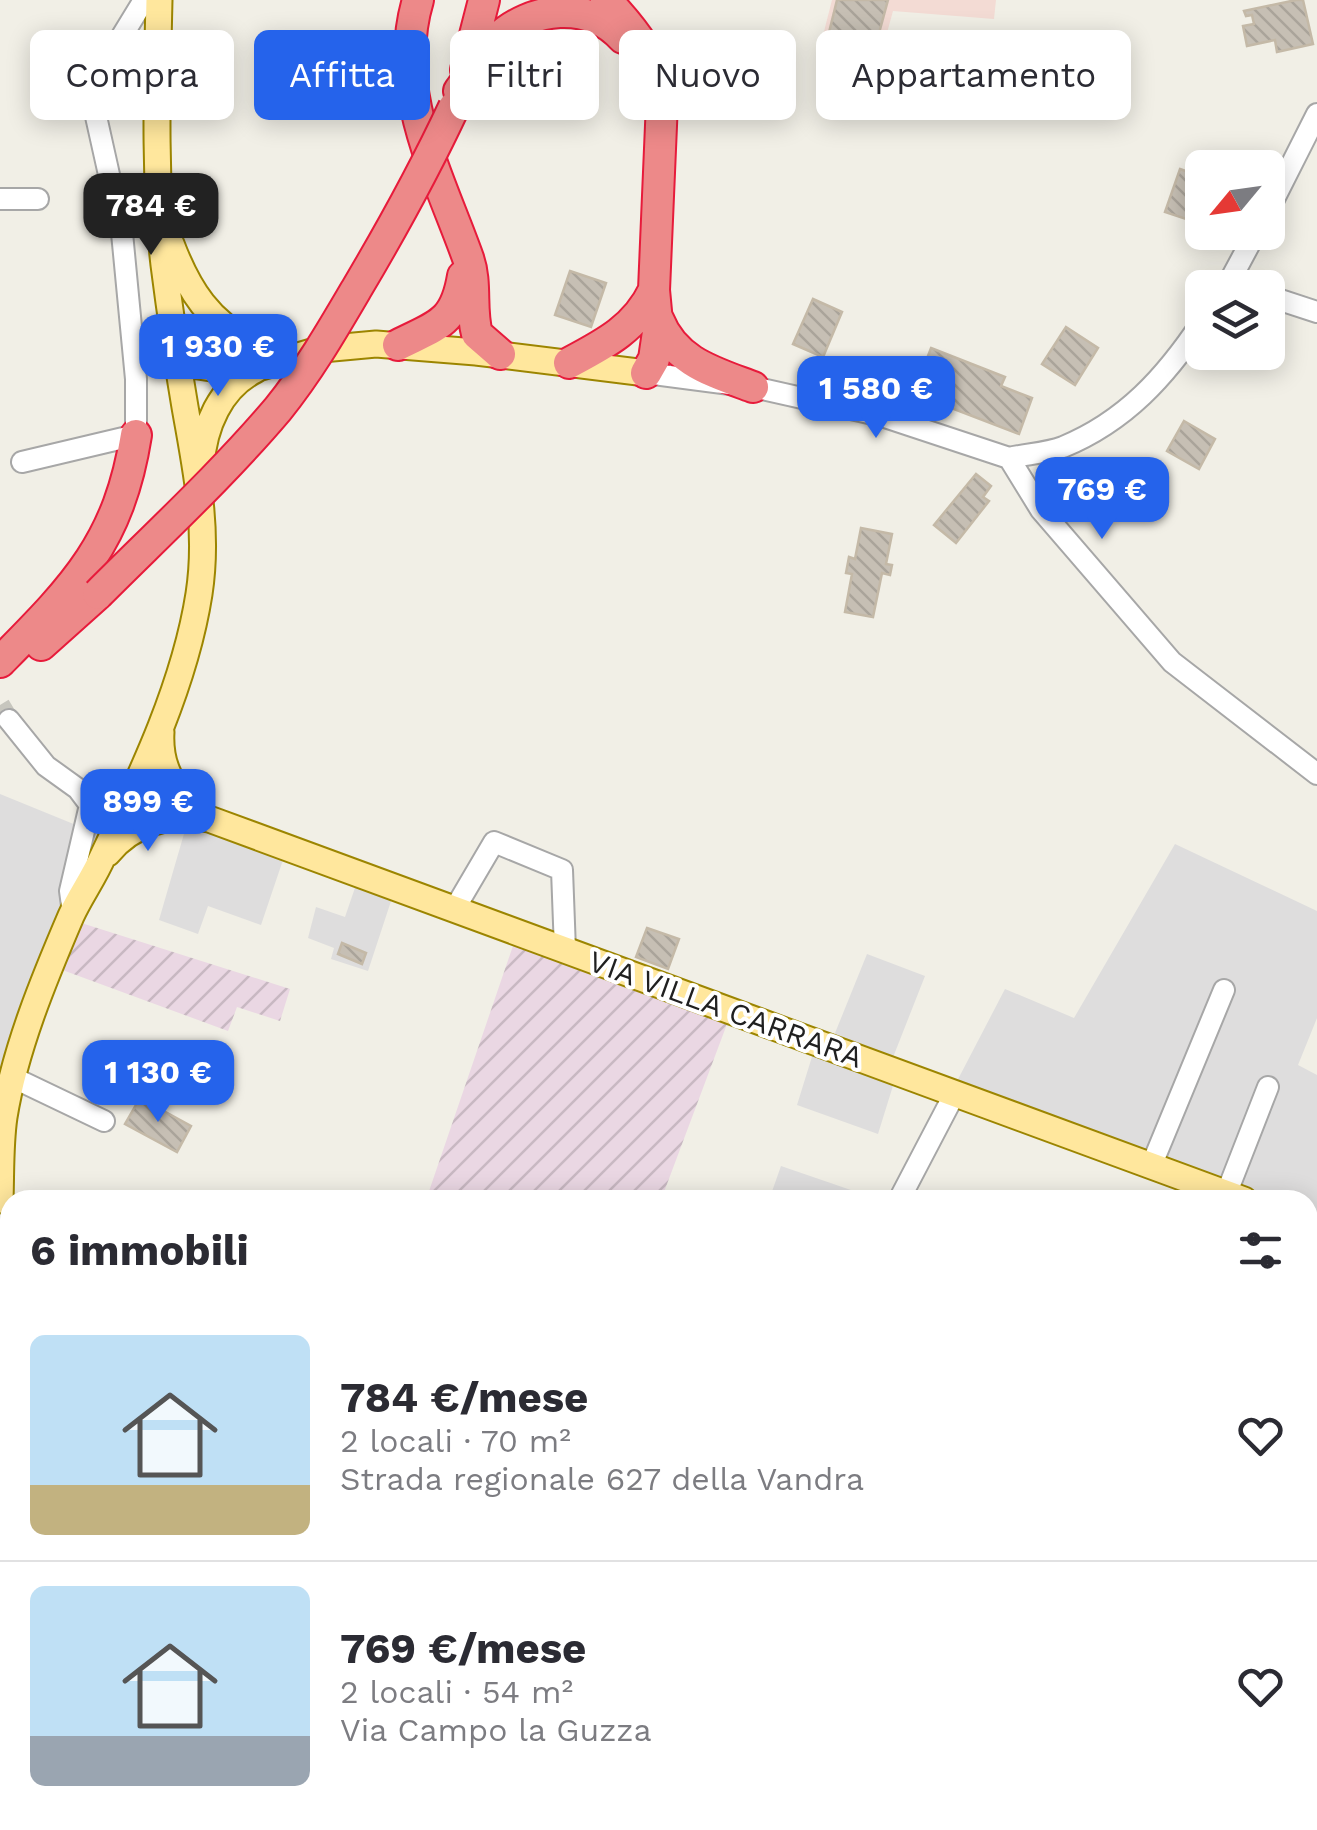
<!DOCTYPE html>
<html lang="it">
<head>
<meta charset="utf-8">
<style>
  body { margin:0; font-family:"Work Sans",sans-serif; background:#f7f7f7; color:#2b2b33; height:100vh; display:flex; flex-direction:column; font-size:38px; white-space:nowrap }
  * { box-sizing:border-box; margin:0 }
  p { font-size:32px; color:#7c7c81 }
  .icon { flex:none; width:55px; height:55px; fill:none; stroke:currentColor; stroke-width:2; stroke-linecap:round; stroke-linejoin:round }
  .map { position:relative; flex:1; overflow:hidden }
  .sheet { position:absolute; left:0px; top:1190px; width:1318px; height:640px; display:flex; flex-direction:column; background:#fff; border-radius:30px 30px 0 0; box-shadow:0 5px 25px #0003 }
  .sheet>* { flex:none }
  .guide { position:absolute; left:30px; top:30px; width:1258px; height:90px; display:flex; gap:20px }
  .needle { width:65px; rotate:241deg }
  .fabs { position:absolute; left:1185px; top:150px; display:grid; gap:20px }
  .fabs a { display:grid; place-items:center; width:100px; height:100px; border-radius:15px; background:#fff; box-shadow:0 5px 25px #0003; font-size:50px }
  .price { position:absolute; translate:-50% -85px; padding:0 22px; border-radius:20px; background:#2563eb; color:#fff; font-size:32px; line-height:65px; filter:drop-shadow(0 2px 5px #0008) }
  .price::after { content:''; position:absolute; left:50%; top:60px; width:30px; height:22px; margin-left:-15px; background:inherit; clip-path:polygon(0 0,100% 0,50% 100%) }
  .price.current { background:#222; color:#fff }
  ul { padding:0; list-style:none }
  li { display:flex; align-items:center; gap:30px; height:250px; padding:0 30px }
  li+li { border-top:2px solid #e1e1e2 }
  li span { display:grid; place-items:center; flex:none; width:280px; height:200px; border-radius:15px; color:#555 }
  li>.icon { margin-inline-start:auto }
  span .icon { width:120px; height:120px; fill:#fffc; stroke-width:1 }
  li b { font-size:42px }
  h2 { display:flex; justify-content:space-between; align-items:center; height:120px; padding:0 30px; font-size:42px }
  .tag { padding:0 35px; border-radius:15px; background:#fff; box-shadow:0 5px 25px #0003; font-size:35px; line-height:90px }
  .tag.current { background:#2563eb; color:#fff }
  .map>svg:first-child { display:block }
</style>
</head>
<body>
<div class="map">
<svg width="1317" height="1830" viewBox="0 0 1317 1830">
  <defs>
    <pattern id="industrial-furrows" width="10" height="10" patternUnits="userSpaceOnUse" patternTransform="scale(2.5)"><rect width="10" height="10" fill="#ead7e3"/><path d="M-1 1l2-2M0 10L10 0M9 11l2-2" fill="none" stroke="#c8b8c2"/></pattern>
    <pattern id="building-back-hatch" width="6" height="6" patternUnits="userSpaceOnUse" patternTransform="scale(2.5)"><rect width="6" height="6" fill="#c6bfb4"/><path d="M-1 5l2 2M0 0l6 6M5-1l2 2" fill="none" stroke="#aaa49a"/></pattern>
  </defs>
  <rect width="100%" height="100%" fill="#f1efe6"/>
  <path fill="#dedddd" d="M0 794 103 836 0 1101Z
    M188 820 286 851 261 925 208 906 198 934 159 920Z
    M1175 844 1317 911V1018L1298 1065 1317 1075V1221L1308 1217V1200H1264L955 1085 1005 989 1074 1018Z
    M358 879 394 892 368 971 331 959 334 948 308 938 316 907 345 917Z
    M867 954 925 976 890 1065 831 1043Z
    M815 1047 896 1076 878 1134 797 1105Z
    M781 1166 880 1200H769Z"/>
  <path fill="#f3dbd4" d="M832 0H996L994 19 893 11 874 80 816 63Z"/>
  <path fill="url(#industrial-furrows)" d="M75 921 290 989 280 1021 237 1007 228 1031 57 968Z
    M516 937 730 1016 661 1200H426Z"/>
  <path fill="url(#building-back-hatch)" stroke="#c4b9a7" stroke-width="2.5" d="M837 0H888L869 70 823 57Z
    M1296 0H1303L1313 44 1277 52 1275 40 1247 46 1243 26 1254 24 1252 15 1246 16 1244 11Z
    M1180 169 1202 177V200L1195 222 1165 212Z
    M570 271 606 283 591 327 555 315Z
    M813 299 842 312 823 357 793 344Z
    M1066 327 1098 348 1075 385 1042 364Z
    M931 348 1005 377 1001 386 1032 398 1019 434 907 391 917 366 923 369Z
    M1184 421 1215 439 1199 469 1167 451Z
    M976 474 991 486 983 497 989 501 956 543 934 525Z
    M861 528 892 534 886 564 892 565 890 575 882 573 873 617 845 612 852 574 846 573 849 557 855 559Z
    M647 928 679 939 668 969 636 957Z
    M342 943 366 953 362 964 338 954Z
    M140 1098 191 1126 177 1152 125 1124Z"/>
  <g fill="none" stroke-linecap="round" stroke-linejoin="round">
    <path stroke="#c7c6be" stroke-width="20" stroke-dasharray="20 10" stroke-linecap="butt" d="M0 705 9 720"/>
    <defs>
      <path id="minor" d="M111 54 144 0
        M102 70 125 64 157 72
        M0 199H38
        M1268 211 1317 114
        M1226 288 1256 232
        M1268 296 1317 312
        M1202 322C1166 376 1126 421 1063 447 1047 453 1027 454 1009 458L1041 510 1172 662 1317 774
        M646 373 753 387 882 416 1009 458
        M22 462 136 435V379L122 233 93 103C97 66 120 41 158 43
        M9 720 46 766 78 789 90 805 70 891 73 913
        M454 910 494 842 562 870 565 950
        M12 1077 104 1121
        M1152 1164 1224 990
        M1227 1192 1268 1087
        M899 1200 955 1093
        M0 1477 10 1479
        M1308 1808 1317 1816
        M615 1830 618 1820"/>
      <path id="major" d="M171 244C188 289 210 325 255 344
        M178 363 231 371 261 367 322 349 376 344 476 352 646 373
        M178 363 217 341 246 343
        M201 465C204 426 220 388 255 370
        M161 732C159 766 172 787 196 810
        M108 853C132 823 171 812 209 819L1244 1200
        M0 1200C1 1173 0 1144 4 1117 15 1049 44 979 71 916 80 896 94 877 103 856 142 774 185 684 199 594 209 529 196 470 185 407 177 360 170 312 164 265 154 177 157 88 159 0
        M1308 1230 1317 1235"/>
      <path id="highway" d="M418 0C391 89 439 177 468 258 477 283 470 309 477 334L500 354
        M606 0C636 32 657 58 662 102L654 290 658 332 654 359 646 373
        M466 70 484 0
        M459 91C471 75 482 54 496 40 531 6 589 0 623 38
        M658 319C675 362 713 372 753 387
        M398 345C437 325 455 324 463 276
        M569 363C605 344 636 328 654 290
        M41 645 98 594
        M0 662C74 587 119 543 136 435"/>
    </defs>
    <use href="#minor" stroke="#a7a7a7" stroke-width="24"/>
    <use href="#major" stroke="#9c8500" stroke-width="29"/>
    <use href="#highway" stroke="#e71b3b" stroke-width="34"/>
    <use href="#minor" stroke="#fff" stroke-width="20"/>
    <use href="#major" stroke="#ffe79d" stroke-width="25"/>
    <use href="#highway" stroke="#ed8989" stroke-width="30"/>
    <defs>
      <path id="highway-bridge" d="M98 594C159 533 223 474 278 409 308 372 333 329 357 288 392 229 425 169 454 107"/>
    </defs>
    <use href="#highway-bridge" stroke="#e71b3b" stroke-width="34" stroke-linecap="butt"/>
    <use href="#highway-bridge" stroke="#ed8989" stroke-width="30"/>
  </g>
  <g text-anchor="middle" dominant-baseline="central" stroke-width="8" stroke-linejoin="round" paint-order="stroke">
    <g font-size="30" fill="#202020" stroke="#fff">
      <text transform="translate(726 1009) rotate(20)">VIA VILLA CARRARA</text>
    </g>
  </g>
</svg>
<div class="fabs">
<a><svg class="needle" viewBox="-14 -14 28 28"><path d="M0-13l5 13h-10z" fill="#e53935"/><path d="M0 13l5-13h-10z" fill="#7c7c81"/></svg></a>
<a><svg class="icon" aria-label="layers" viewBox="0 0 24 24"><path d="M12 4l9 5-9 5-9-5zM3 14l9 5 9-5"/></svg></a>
</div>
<b class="price current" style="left:151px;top:258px">784 €</b>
<b class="price" style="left:218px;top:399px">1 930 €</b>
<b class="price" style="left:876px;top:441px">1 580 €</b>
<b class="price" style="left:1102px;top:542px">769 €</b>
<b class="price" style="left:148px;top:854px">899 €</b>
<b class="price" style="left:158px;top:1125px">1 130 €</b>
<div class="guide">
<a class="tag">Compra</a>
<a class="tag current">Affitta</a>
<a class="tag">Filtri</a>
<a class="tag">Nuovo</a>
<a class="tag">Appartamento</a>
</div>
<section class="sheet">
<h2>6 immobili<svg class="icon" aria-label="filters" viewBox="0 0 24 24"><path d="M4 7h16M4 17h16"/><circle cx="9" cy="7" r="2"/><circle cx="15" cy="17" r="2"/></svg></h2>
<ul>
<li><span style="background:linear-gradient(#bfe0f5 75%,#c2b280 0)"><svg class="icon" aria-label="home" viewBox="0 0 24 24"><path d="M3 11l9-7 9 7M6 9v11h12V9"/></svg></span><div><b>784 €/mese</b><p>2 locali · 70 m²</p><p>Strada regionale 627 della Vandra</p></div><svg class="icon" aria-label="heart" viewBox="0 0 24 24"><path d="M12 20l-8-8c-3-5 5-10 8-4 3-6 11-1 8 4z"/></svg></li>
<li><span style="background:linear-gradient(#bfe0f5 75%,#9aa5b1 0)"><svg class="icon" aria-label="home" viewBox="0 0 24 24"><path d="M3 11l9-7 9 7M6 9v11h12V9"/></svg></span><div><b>769 €/mese</b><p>2 locali · 54 m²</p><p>Via Campo la Guzza</p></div><svg class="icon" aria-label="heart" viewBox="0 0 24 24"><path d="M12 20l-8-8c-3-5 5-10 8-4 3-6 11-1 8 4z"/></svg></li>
</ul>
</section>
</div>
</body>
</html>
